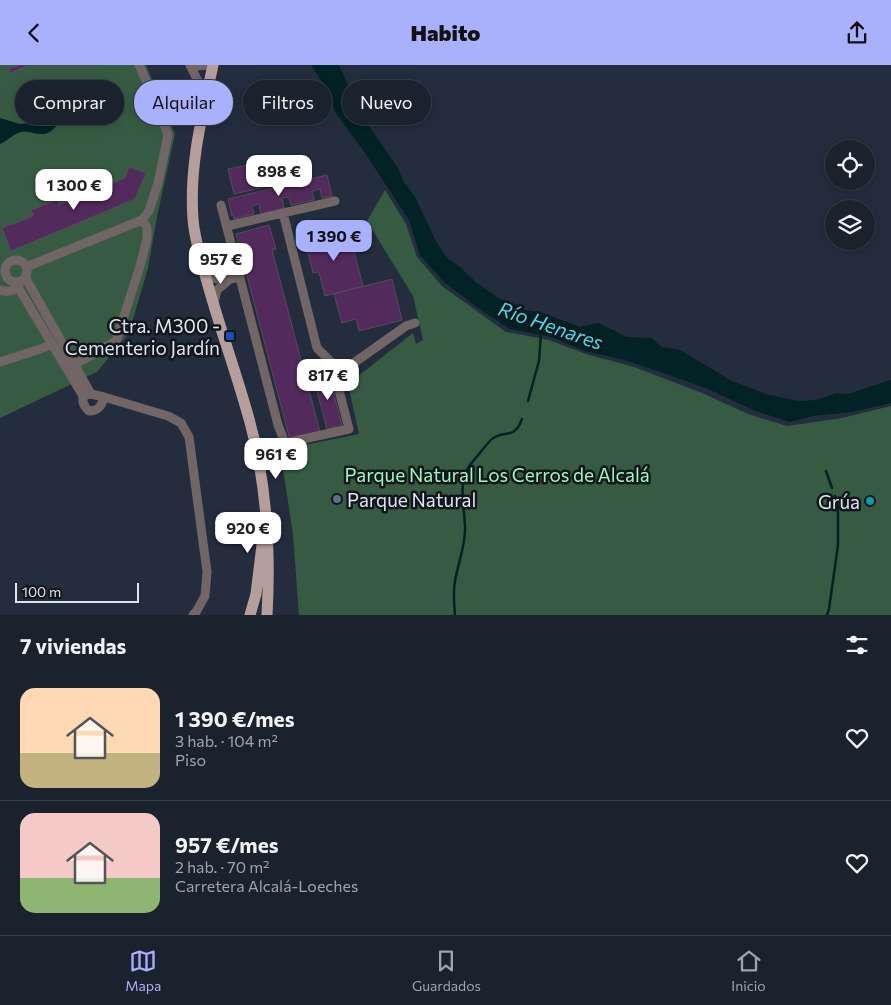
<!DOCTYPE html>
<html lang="es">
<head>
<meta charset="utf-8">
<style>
  body { margin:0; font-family:Commissioner,sans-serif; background:#272f3a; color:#f1f3f6; height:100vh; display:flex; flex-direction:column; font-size:19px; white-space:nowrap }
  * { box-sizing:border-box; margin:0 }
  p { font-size:16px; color:#9fa4aa }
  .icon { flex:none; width:28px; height:28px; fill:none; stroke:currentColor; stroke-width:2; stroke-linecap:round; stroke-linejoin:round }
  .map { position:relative; height:550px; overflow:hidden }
  .drawer { display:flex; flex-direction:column; background:#1a222e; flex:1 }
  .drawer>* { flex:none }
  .top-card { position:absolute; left:15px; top:15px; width:500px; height:45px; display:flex; gap:10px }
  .fabs { position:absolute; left:825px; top:75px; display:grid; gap:10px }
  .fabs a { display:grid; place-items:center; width:50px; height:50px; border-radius:50%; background:#1a222e; box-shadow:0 2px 12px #0003,0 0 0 1px #383f4a; font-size:25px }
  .scale { position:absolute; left:15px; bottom:12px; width:124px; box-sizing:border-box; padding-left:5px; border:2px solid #dee5f0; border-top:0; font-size:14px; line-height:18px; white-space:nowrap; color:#dee5f0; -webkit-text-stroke:4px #11161d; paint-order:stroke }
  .price { position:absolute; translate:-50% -42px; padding:0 11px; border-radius:10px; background:#fff; color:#222; font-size:16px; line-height:32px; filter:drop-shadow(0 1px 2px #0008) }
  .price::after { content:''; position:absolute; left:50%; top:30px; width:15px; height:11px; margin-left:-8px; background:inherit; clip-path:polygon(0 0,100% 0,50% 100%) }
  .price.current { background:#a9b0fc; color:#111 }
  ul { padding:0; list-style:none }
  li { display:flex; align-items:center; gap:15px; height:125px; padding:0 20px }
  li+li { border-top:1px solid #383f4a }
  li span { display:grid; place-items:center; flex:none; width:140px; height:100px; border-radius:15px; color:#555 }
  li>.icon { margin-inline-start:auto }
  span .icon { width:60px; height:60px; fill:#fffc; stroke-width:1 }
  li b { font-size:21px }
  h2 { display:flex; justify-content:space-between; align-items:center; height:60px; padding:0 20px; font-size:21px }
  .chip { padding:0 18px; border-radius:22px; background:#1a222e; box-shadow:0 2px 12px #0003,0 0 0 1px #383f4a; font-size:18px; line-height:45px }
  .chip.current { background:#a9b0fc; color:#111 }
  header { display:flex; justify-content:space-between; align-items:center; height:65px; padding:0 20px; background:#a9b0fc; color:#111; font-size:22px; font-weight:800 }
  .tabs { display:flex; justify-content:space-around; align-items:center; height:70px; border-top:1px solid #383f4a; background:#1a222e; font-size:14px; color:#9fa4aa }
  .tabs a { display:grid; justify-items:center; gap:2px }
  .tabs .current { color:#a9b0fc }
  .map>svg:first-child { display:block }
</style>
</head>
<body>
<header><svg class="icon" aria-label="back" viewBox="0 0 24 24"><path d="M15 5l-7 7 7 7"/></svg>Habito<svg class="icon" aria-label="share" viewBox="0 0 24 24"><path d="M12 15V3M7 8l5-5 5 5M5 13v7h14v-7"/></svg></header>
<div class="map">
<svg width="891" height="550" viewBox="0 0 891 550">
  <rect width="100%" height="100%" fill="#232d3d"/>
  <path fill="#375b42" d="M0 0H146L175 69 157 152 148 203 129 268 97 307 0 353Z
    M385 125 406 159 417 192 442 221 506 267 549 275 586 289 634 302 702 328 748 349 787 361 842 353 891 341V550H299L293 469 283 404 285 384 359 369 348 319 413 268 416 279 423 275 413 231 367 156Z"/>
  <path fill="#022225" d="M311 0H339L362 51 398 103 404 117 415 132 436 176 447 193 460 202 477 218 500 234 517 240 524 245 540 247 580 262 599 258 627 272 651 273 662 282 680 285 732 316 769 330 799 336 816 335 837 328 848 329 891 315V338L852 347 813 351 789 357 753 345 706 323 660 307 624 295 585 286 551 272 510 264 478 243 443 216 420 190 409 155 365 88 336 48 322 17Z
    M47 32C57 34 65 37 68 47 61 55 53 70 41 69 34 69 28 65 21 67 13 69 7 76 0 79V53L20 59 38 57 42 50 43 37Z"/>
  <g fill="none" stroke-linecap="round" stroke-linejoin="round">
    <path stroke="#022225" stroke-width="2.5" d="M528 336 539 296 541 268
      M826 406 832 423
      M455 550C454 539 453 527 455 516 458 499 464 484 465 467 466 447 457 423 468 403 469 401 490 375 492 374 504 364 514 376 522 354
      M827 550 829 544 838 480V444L835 431"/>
  </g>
  <path fill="#522a5c" stroke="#584a5b" d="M19 0H29L10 8 9 4Z
    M269 96 274 120 234 129 228 104Z
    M129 102 146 108 135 134 11 186 2 163 11 159 12 160 33 151 31 145 57 135 59 140 103 122 102 118 105 115H107L110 119 125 113Z
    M327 110 332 131 322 133 320 124 312 126 314 135 291 140 289 132 282 133 284 143 261 149 259 139 252 141 254 149 234 154 233 150 232 151 228 134Z
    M269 160 276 184 272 185 320 367 290 375 236 169Z
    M328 165 331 175 350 171 363 221 325 231 319 207 313 208 305 175 309 174 308 170Z
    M392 214 402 255 359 266 356 254 342 258 334 229Z
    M328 307 342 360 327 364 313 311Z"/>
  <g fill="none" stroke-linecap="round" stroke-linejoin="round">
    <path stroke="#716665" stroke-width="9" d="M190 0 206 32
      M195 0 197 1 209 0
      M221 140 278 360 285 378 349 364 332 298 317 283 283 148
      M227 161 335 136
      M5 206a11 11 0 1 1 22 0a11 11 0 1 1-22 0Z
      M26 202 142 155 149 146 158 118 168 70 154 33 139 0
      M204 206C217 218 224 216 240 212
      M25 212 91 329
      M15 217 83 331C82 338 84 341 89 346 99 346 102 340 104 332
      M0 225C7 228 13 226 19 222
      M214 238 217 225 229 215
      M0 297 43 283 52 279
      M74 300 116 276 140 201 147 174V162L142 155
      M335 307 348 302 406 261 415 258
      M83 331 91 329 104 332 168 351 181 358 189 372 207 507 205 531 196 547 193 550
      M256 381 272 391 287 395 273 396 261 403"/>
    <path stroke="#b69e9c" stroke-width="11" d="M213 0C202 51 189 101 193 154 194 169 198 183 202 198 214 246 231 292 245 340 266 408 271 479 267 550
      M250 550 256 529 262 480"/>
  </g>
  <rect fill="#1a4fb4" stroke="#11161d" stroke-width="2" x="225" y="266" width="10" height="10" rx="2.5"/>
  <circle fill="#5c6f8a" stroke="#11161d" stroke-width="2" cx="337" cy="434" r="5"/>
  <circle fill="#0f9aa8" stroke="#11161d" stroke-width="2" cx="870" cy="436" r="5"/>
  <g text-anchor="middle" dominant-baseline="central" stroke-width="5" stroke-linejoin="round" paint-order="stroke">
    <g font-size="19" fill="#dee5f0" stroke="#11161d" text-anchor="end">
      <text x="220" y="260">Ctra. M300 -<tspan x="220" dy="22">Cementerio Jardín</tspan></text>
      <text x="347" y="434" text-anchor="start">Parque Natural</text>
      <text x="860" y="436">Grúa</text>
    </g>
    <g font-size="19" fill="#9cf9ba" stroke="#11161d">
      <text x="497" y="409">Parque Natural Los Cerros de Alcalá</text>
    </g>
    <g font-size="20" font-style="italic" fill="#43dce6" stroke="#11161d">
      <text transform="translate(551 260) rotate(19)">Río Henares</text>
    </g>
  </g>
</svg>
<div class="fabs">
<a><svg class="icon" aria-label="locate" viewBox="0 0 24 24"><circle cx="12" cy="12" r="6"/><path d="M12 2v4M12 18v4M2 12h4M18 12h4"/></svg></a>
<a><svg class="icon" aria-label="layers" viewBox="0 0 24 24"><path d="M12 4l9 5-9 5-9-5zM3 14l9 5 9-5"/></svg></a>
</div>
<div class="scale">100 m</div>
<b class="price" style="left:279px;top:132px">898 €</b>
<b class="price" style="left:74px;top:146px">1 300 €</b>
<b class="price current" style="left:334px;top:197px">1 390 €</b>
<b class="price" style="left:221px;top:220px">957 €</b>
<b class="price" style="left:328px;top:336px">817 €</b>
<b class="price" style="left:276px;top:415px">961 €</b>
<b class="price" style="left:248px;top:489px">920 €</b>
<div class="top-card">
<a class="chip">Comprar</a>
<a class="chip current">Alquilar</a>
<a class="chip">Filtros</a>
<a class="chip">Nuevo</a>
</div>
</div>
<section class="drawer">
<h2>7 viviendas<svg class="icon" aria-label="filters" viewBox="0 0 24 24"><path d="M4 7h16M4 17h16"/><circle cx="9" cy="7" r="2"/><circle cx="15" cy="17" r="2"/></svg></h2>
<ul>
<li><span style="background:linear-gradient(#ffd9b3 65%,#c2b280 0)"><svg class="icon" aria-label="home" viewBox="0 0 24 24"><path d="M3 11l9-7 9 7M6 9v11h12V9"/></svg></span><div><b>1 390 €/mes</b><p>3 hab. · 104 m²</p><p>Piso</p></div><svg class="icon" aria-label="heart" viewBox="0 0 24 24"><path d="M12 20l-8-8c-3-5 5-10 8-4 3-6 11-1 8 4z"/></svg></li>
<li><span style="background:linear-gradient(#f6c9c9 65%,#8fb573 0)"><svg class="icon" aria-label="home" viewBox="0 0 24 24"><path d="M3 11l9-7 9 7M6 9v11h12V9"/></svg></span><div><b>957 €/mes</b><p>2 hab. · 70 m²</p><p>Carretera Alcalá-Loeches</p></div><svg class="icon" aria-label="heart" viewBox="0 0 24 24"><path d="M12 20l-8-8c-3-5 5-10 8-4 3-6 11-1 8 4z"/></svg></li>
</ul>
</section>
<nav class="tabs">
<a class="current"><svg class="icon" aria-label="map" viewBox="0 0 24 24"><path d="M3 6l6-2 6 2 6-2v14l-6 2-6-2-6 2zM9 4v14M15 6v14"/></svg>Mapa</a>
<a><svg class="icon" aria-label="saved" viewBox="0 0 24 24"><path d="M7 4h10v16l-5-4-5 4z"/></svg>Guardados</a>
<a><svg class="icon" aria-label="home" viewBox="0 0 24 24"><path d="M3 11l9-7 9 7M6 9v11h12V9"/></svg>Inicio</a>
</nav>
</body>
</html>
